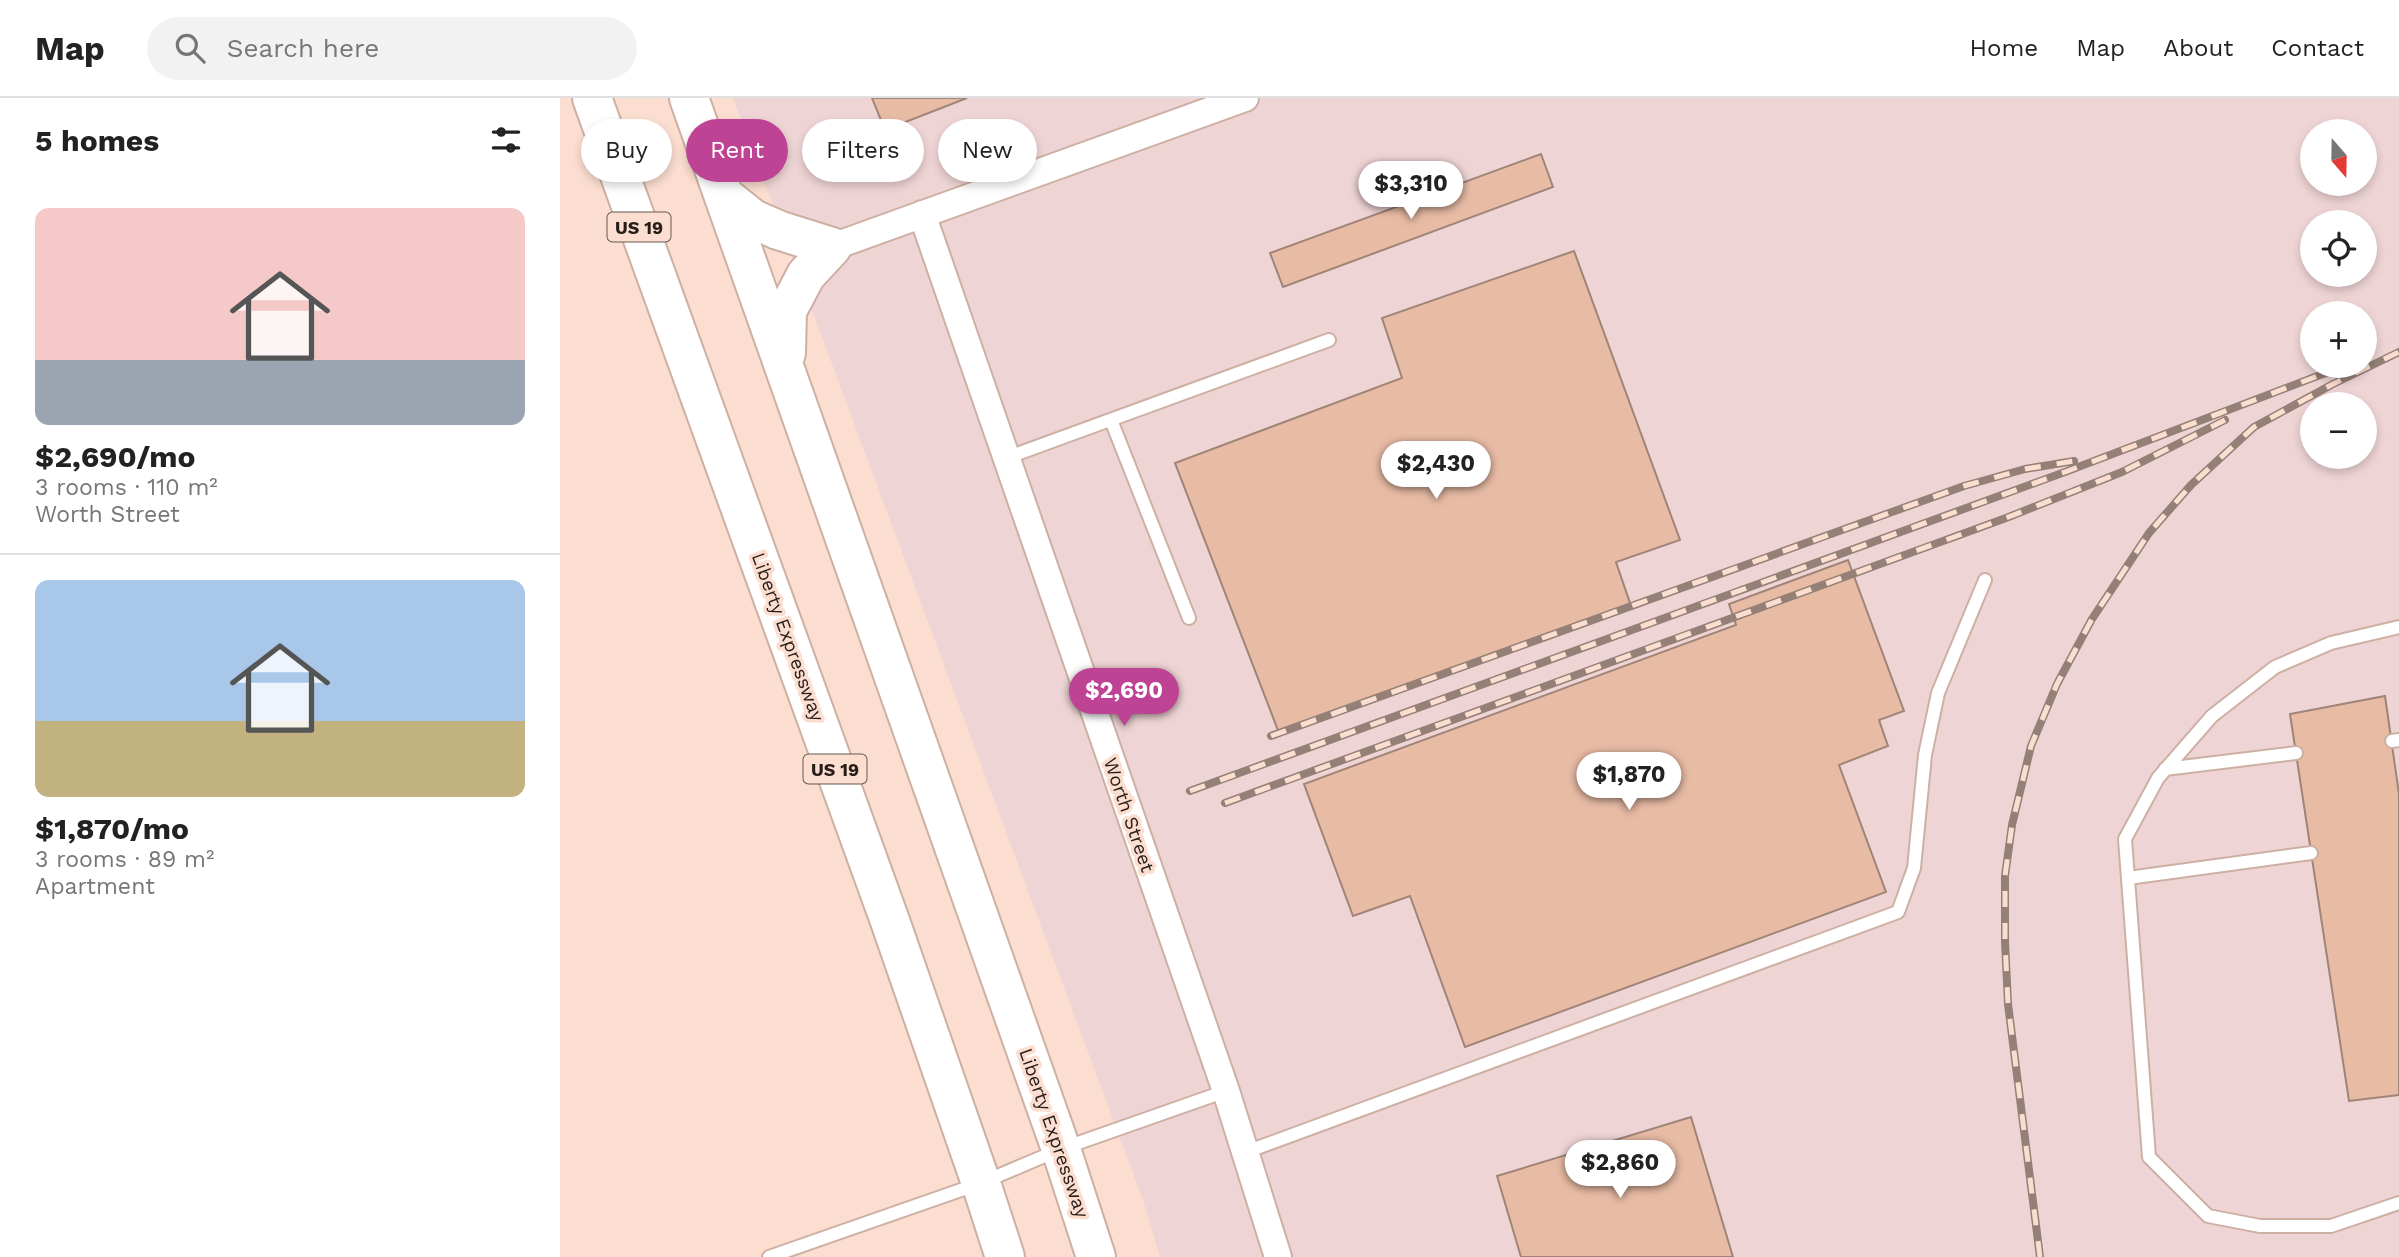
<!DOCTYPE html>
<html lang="en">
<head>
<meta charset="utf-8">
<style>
  body { margin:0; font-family:"Work Sans",sans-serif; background:#f2f2f2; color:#222; height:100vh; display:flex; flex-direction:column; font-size:26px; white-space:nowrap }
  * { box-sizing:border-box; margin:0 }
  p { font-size:23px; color:#767676 }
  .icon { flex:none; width:38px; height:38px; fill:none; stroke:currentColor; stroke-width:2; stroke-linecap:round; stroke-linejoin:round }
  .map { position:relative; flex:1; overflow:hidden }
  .panel { display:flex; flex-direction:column; background:#fff; width:560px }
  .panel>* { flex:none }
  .guide { position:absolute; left:21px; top:21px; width:665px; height:63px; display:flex; gap:14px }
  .needle { width:46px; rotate:160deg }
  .fabs { position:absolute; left:1740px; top:21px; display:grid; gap:14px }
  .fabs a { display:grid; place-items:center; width:77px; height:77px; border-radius:50%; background:#fff; box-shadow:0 4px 10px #0003; font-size:35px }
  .price { position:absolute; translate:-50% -60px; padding:0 16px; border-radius:24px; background:#fff; color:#222; font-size:23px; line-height:46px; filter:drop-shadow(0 2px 4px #0008) }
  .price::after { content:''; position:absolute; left:50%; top:42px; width:21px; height:16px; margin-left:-10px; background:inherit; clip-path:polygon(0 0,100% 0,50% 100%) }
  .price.active { background:#bf4394; color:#fff }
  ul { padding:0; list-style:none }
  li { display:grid; align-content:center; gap:14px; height:371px; padding:0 35px }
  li+li { border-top:2px solid #e0e0e0 }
  li span { display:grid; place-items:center; height:217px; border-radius:14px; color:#555 }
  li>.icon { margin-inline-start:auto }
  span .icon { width:126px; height:126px; fill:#fffc; stroke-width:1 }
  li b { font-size:30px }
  h2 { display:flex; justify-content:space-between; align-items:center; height:84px; padding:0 35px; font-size:30px }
  .tag { padding:0 24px; border-radius:32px; background:#fff; box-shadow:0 4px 10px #0003; font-size:24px; line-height:63px }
  .tag.active { background:#bf4394; color:#fff }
  header { display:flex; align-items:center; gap:42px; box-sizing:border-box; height:98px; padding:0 35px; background:#fff; border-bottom:2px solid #e0e0e0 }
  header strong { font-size:33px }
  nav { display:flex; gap:38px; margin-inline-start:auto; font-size:24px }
  .search { width:490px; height:63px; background:#f2f2f2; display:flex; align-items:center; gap:18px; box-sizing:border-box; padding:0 24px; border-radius:38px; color:#767676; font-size:26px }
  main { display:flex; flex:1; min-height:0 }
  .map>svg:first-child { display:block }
</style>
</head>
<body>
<header>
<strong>Map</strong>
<div class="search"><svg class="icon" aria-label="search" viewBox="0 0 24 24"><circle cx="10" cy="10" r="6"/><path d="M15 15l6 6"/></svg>Search here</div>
<nav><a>Home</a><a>Map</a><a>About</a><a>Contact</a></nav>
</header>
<main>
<section class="panel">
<h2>5 homes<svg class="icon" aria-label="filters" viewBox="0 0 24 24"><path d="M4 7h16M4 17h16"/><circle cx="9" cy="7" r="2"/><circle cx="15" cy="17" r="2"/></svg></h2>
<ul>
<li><span style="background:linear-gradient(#f6c9c9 70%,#9aa5b1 0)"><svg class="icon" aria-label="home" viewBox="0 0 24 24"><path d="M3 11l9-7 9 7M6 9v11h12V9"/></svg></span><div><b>$2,690/mo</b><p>3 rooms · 110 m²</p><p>Worth Street</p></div></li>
<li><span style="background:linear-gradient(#a9c7e8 65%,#c2b280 0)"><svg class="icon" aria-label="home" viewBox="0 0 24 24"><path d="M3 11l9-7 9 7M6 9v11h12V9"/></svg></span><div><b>$1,870/mo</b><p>3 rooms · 89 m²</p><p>Apartment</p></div></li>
</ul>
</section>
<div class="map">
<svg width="1839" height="1159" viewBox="0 0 1839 1159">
  <rect width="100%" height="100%" fill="#fcded0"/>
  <path fill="#efd4d5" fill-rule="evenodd" d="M173 0H1839V1159H600L583 1102ZM1752 33H1804V86H1752ZM1752 124H1804V177H1752ZM1752 215H1804V268H1752ZM1752 306H1804V359H1752Z"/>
  <path fill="#e8bba5" stroke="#9f8477" stroke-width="2" d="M312 0H407L325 32Z
    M981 56 993 89 723 189 710 155Z
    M1014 153 1120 442 1056 464 1071 508 719 635 615 365 842 280 822 220Z
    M1288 462 1344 613 1319 622 1328 648 1279 667 1326 794 905 949 850 798 793 818 744 686 1176 527 1169 506Z
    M1825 598 1839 696V997L1789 1003 1730 616Z
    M1131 1019 1173 1159H961L937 1078Z"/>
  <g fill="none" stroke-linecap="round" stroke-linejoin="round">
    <defs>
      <path id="service" d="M551 322 629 520
        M446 360 769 242
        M1839 529 1771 545 1715 569 1652 618 1598 680 1565 741 1589 1059 1648 1118 1700 1128H1771L1839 1105
        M1832 643 1839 642
        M1605 671 1736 655
        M1568 780 1751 755
        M686 1054 1338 814 1354 770 1365 657 1378 595 1425 482
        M209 1159 421 1085 501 1051 666 993"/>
      <path id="minor" d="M362 116 666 993 718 1159
        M272 149 685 0"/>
      <path id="trunk" d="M32 0 330 823 421 1085
        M129 0 501 1051
        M164 98 193 121 218 132 272 149 246 177 227 213 226 255"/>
      <path id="motorway" d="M501 1051 536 1159
        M421 1085 445 1159"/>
    </defs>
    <use href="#service" stroke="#cdb0a3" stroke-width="16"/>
    <use href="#minor" stroke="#cdb0a3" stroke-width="30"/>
    <use href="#trunk" stroke="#cdb0a3" stroke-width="42"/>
    <use href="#motorway" stroke="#cdb0a3" stroke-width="42"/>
    <use href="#service" stroke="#fff" stroke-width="12"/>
    <use href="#minor" stroke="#fff" stroke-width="26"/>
    <use href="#trunk" stroke="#fff" stroke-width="38"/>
    <use href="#motorway" stroke="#fff" stroke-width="38"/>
    <defs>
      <path id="rail" d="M711 638 1404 388 1465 371 1514 363
        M630 693 1505 374 1784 268
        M665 705 1446 420 1562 374 1665 322
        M1480 1159 1448 906 1445 843V778L1452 727 1471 648 1497 586 1532 521 1589 435 1631 387 1694 329 1773 286 1839 254"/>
    </defs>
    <use href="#rail" stroke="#948076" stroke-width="8"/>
    <use href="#rail" stroke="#fcded0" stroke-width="5" stroke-dasharray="16" stroke-linecap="butt"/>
  </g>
  <g text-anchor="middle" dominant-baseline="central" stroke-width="7" stroke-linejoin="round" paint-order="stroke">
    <g fill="#fcded0" stroke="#67574f" stroke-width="2">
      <rect x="47.5" y="114.5" width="63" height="29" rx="5"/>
      <rect x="243.5" y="656.5" width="63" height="29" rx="5"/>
    </g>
    <g font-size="18" font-weight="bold" fill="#271d18">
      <text x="79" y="129">US 19</text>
      <text x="275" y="671">US 19</text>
    </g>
    <g font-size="19" fill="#271d18" stroke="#fcded0">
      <text transform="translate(228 539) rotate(70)">Liberty Expressway</text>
      <text transform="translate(569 717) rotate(71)">Worth Street</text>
      <text transform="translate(494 1035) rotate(71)">Liberty Expressway</text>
    </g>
  </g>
</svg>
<div class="fabs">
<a><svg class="needle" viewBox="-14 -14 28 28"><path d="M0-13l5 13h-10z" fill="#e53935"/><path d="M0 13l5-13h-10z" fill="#767676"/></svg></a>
<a><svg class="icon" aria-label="locate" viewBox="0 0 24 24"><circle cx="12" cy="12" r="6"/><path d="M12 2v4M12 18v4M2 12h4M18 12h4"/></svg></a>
<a>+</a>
<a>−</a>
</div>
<b class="price" style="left:851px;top:123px">$3,310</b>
<b class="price" style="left:876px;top:403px">$2,430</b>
<b class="price active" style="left:564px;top:630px">$2,690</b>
<b class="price" style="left:1069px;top:714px">$1,870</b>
<b class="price" style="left:1060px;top:1102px">$2,860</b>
<div class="guide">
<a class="tag">Buy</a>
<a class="tag active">Rent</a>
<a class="tag">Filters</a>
<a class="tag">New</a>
</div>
</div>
</main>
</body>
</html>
